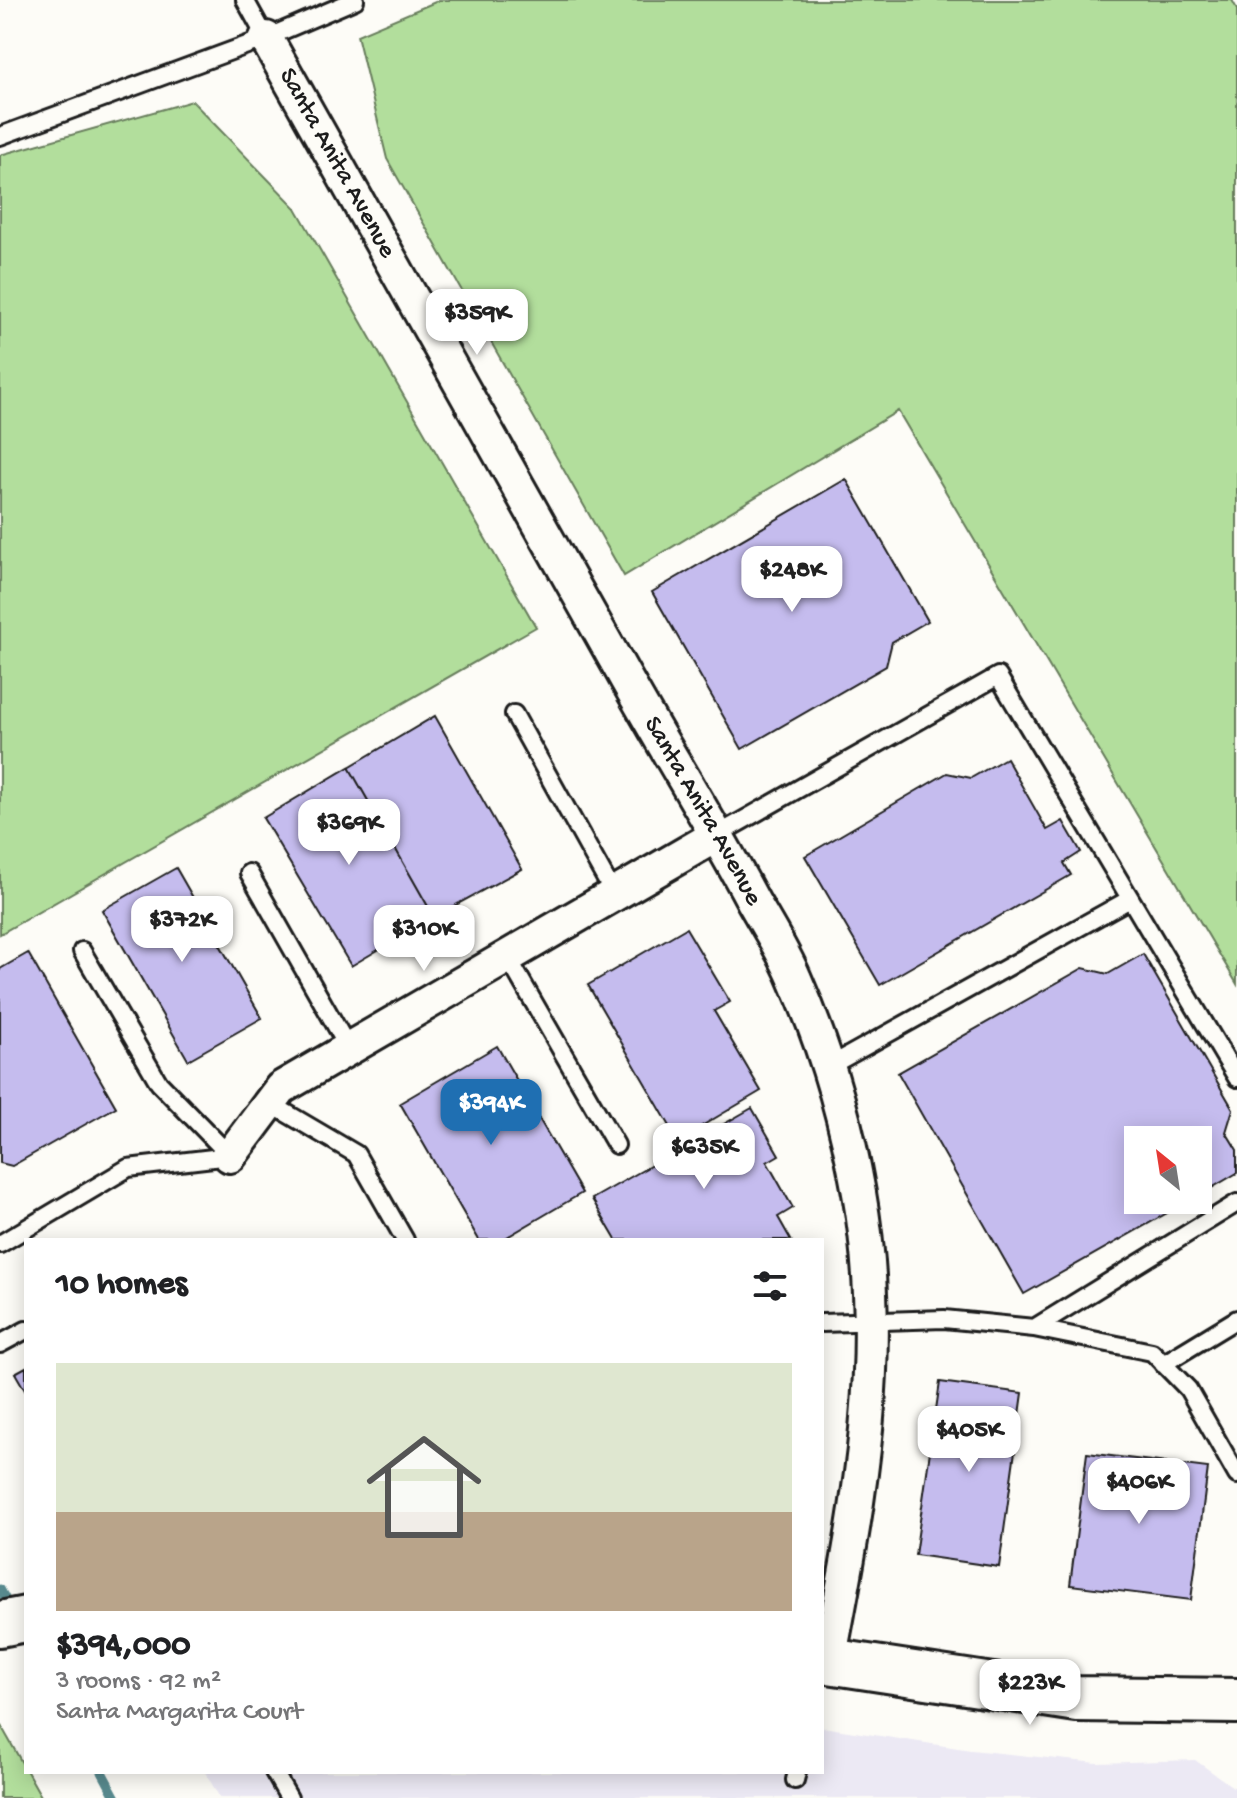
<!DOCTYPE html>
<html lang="en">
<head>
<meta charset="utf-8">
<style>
  body { margin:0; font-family:"Gochi Hand",sans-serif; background:#f2f2f2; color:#202124; height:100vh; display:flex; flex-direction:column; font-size:30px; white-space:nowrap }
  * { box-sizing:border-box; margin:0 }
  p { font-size:26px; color:#757577 }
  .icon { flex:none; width:44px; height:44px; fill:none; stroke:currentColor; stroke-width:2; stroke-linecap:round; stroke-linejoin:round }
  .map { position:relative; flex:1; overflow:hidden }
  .details { position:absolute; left:24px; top:1238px; width:800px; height:536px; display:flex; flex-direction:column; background:#fff; border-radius:0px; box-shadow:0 4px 20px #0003 }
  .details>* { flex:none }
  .needle { width:52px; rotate:330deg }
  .fabs { position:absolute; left:1124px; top:1126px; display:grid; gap:16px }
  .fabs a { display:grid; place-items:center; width:88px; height:88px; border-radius:0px; background:#fff; box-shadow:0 4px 20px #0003; font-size:40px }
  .price { position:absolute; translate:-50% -68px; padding:0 18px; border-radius:16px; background:#fff; color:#222; font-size:26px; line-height:52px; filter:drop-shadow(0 2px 4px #0008) }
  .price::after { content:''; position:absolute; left:50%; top:48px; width:24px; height:18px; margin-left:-12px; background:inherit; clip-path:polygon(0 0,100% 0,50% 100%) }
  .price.active { background:#1f6fb2; color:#fff }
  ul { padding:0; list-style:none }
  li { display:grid; align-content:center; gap:16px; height:424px; padding:0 32px }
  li+li { border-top:2px solid #e0e0e0 }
  li span { display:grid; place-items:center; height:248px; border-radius:0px; color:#555 }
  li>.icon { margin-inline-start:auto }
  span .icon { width:144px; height:144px; fill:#fffc; stroke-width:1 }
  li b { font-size:34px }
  h2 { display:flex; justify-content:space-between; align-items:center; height:96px; padding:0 32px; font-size:34px }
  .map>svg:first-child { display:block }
</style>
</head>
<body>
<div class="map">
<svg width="1237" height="1798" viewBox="0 0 1237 1798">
  <rect width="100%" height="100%" fill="#fdfcf7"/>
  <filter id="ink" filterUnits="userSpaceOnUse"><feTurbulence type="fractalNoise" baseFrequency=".0125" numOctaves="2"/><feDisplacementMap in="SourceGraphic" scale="16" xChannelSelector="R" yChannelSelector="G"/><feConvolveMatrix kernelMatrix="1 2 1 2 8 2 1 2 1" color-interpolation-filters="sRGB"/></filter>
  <g filter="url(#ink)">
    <path fill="#ece9f4" d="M822 1727 971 1750 1097 1763 1195 1760 1233 1787H1237V1798H220L205 1772H822Z"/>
    <path fill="#b2de9c" stroke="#677d5c" stroke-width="2" d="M440 0H1232L1237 9V984L898 411 624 576 387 159 357 35Z
      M192 101 296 208 536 627 0 934V155Z
      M0 1724 42 1798H0Z"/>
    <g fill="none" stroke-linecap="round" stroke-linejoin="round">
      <path stroke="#598a8e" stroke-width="9" d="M0 1589 12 1611
        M102 1772 116 1798"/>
    </g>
    <path fill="#c5bcee" stroke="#1c1c1c" stroke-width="2" d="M846 479 928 621 892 642 886 666 742 749 652 592Z
      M435 716 522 869 434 917 349 767Z
      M1006 758 1047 830 1063 821 1081 852 1064 863 1071 875 880 985 805 856 947 773 971 778Z
      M349 767 434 917 351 966 263 818Z
      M176 868 262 1018 188 1060 102 910Z
      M686 928 730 1002 714 1011 761 1091 678 1140 588 985Z
      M28 953 116 1107 12 1166 0 1163V969Z
      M1143 954 1233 1109 1226 1132 1237 1150V1173L1198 1196V1140H1138V1200H1190L1024 1294 898 1073 1083 968 1108 974Z
      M497 1046 582 1193 502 1240H479L400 1103Z
      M752 1108 779 1155 767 1162 793 1208 778 1217 791 1240H616L592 1199Z
      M26 1367V1392L15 1373Z
      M940 1382 1023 1393 999 1567 915 1555Z
      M1087 1453 1208 1468 1191 1600 1070 1585Z"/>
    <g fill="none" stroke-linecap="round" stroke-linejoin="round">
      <defs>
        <path id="lane" d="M245 0 266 38
          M0 136 266 38 355 0
          M514 714 614 894
          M717 835 998 676 1237 1078
          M249 873 349 1049
          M82 951 159 1083 230 1156
          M507 956 616 1145
          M828 1067 1130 899
          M271 1104 356 1154 405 1240
          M0 1244 128 1168 230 1156
          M822 1323 944 1319 1034 1328 1152 1352 1188 1389 1237 1475
          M1034 1328 1237 1203
          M0 1344 26 1330
          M1163 1364 1237 1319
          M274 1772 289 1798
          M795 1780 797 1772"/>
        <g id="street">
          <path id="s1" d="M266 38C384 248 502 458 620 668 663 746 711 822 753 901 767 926 784 952 795 979 825 1047 846 1119 859 1193 888 1354 859 1503 829 1661"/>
          <path d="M230 1156 281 1088 717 835"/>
        </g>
        <path id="secondary" d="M0 1624 26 1619
          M822 1660 1077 1699 1237 1701"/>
      </defs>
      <use href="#lane" stroke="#1c1c1c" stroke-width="22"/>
      <use href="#street" stroke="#1c1c1c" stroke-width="38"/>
      <use href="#secondary" stroke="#1c1c1c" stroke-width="50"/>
      <use href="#lane" stroke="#fdfcf7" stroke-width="16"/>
      <use href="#street" stroke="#fdfcf7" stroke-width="32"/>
      <use href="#secondary" stroke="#fdfcf7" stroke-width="44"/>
    </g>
  </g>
  <g text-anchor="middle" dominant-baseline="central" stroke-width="6" stroke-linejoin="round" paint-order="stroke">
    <g font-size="26" fill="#1c1c1c" stroke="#fdfcf7">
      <text stroke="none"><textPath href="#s1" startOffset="144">Santa Anita Avenue</textPath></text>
      <text stroke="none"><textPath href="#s1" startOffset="888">Santa Anita Avenue</textPath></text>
    </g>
  </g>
</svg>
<div class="fabs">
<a><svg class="needle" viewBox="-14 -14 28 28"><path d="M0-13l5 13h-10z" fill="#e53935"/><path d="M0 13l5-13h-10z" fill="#757577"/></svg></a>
</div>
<b class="price" style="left:477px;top:357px">$359K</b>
<b class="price" style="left:792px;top:614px">$248K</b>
<b class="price" style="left:349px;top:867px">$369K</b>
<b class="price" style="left:182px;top:964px">$372K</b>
<b class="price" style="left:424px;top:973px">$310K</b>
<b class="price active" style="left:491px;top:1147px">$394K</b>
<b class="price" style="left:704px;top:1191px">$635K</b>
<b class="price" style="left:969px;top:1474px">$405K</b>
<b class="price" style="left:1139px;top:1526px">$406K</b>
<b class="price" style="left:1030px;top:1727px">$223K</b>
<section class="details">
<h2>10 homes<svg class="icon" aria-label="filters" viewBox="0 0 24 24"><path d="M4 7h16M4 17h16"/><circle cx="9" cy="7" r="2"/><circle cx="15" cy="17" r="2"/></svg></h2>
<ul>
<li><span style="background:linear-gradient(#dfe7d0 60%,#b9a48a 0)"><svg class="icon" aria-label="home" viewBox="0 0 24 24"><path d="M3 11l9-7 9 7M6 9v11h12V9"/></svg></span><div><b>$394,000</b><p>3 rooms · 92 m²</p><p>Santa Margarita Court</p></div></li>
</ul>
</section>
</div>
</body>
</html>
